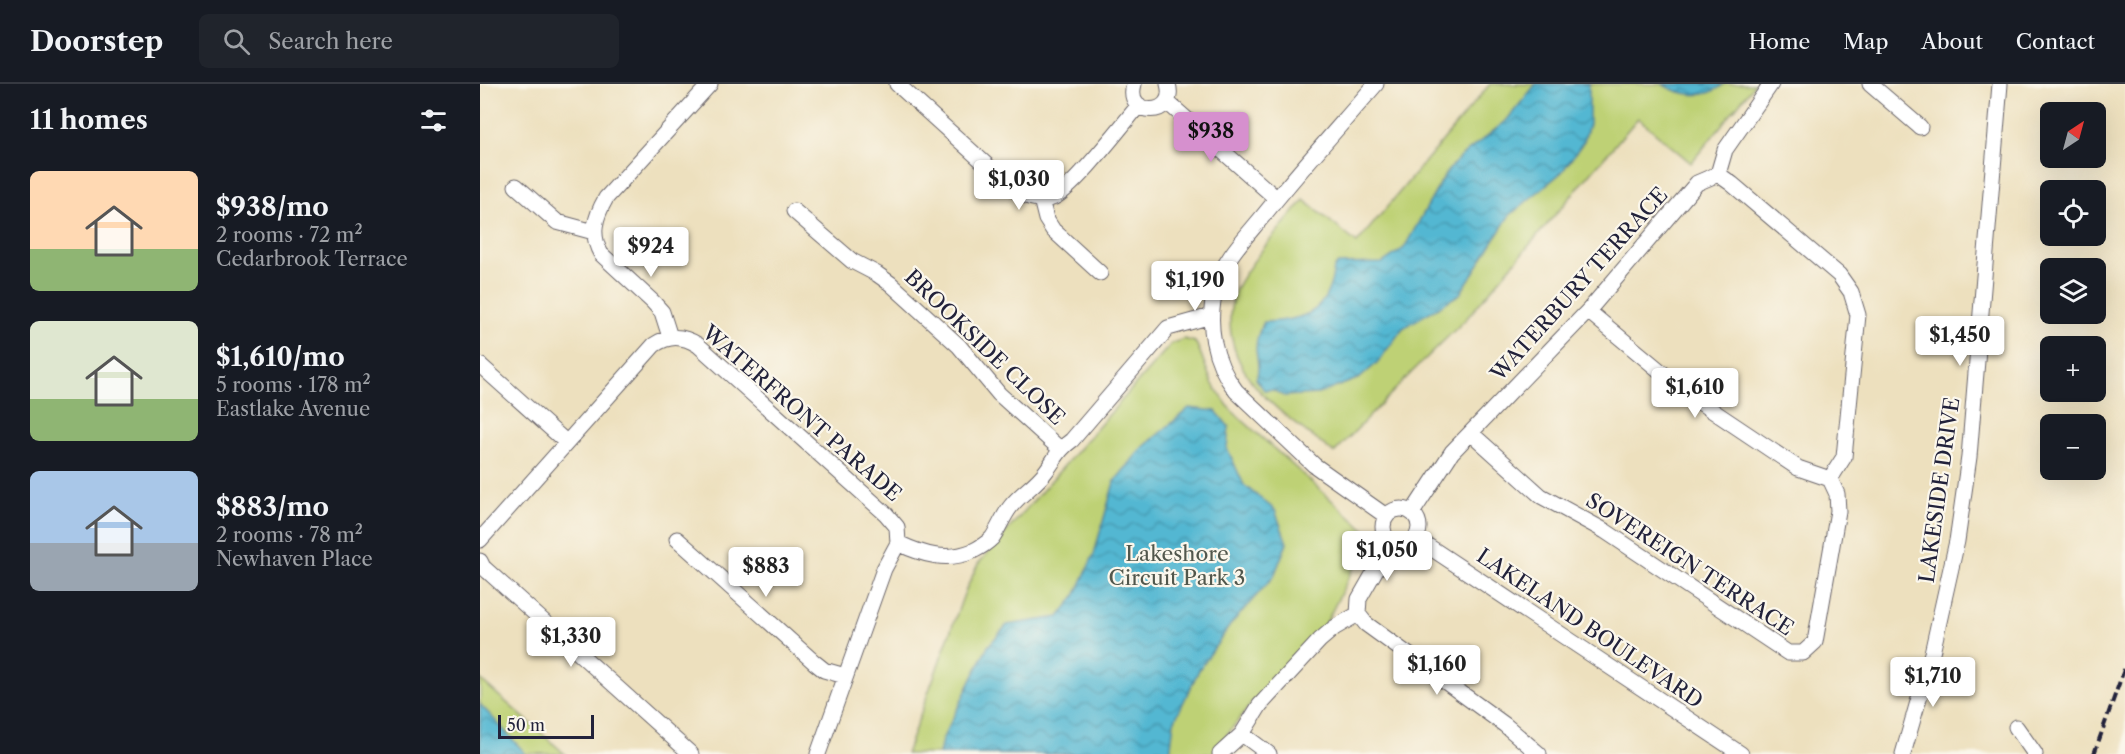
<!DOCTYPE html>
<html lang="en">
<head>
<meta charset="utf-8">
<style>
  body { margin:0; font-family:"Libre Caslon Text",serif; background:#20242c; color:#f1f3f6; height:100vh; display:flex; flex-direction:column; font-size:22px; white-space:nowrap }
  * { box-sizing:border-box; margin:0 }
  p { font-size:20px; color:#9ea1a6 }
  .icon { flex:none; width:33px; height:33px; fill:none; stroke:currentColor; stroke-width:2; stroke-linecap:round; stroke-linejoin:round }
  .map { position:relative; flex:1; overflow:hidden }
  .drawer { display:flex; flex-direction:column; background:#171b24; width:480px }
  .drawer>* { flex:none }
  .needle { width:39px; rotate:36deg }
  .tools { position:absolute; left:1560px; top:18px; display:grid; gap:12px }
  .tools a { display:grid; place-items:center; width:66px; height:66px; border-radius:9px; background:#171b24; box-shadow:0 6px 24px #0002; font-size:30px }
  .scale { position:absolute; left:18px; bottom:15px; width:96px; box-sizing:border-box; padding-left:6px; border:3px solid #22223b; border-top:0; font-size:16px; line-height:21px; white-space:nowrap; color:#22223b; -webkit-text-stroke:4px #fbf7ec; paint-order:stroke }
  .price { position:absolute; translate:-50% -51px; padding:0 14px; border-radius:6px; background:#fff; color:#222; font-size:20px; line-height:39px; filter:drop-shadow(0 2px 3px #0008) }
  .price::after { content:''; position:absolute; left:50%; top:36px; width:18px; height:14px; margin-left:-9px; background:inherit; clip-path:polygon(0 0,100% 0,50% 100%) }
  .price.active { background:#d690ce; color:#111 }
  ul { padding:0; list-style:none }
  li { display:flex; align-items:center; gap:18px; height:150px; padding:0 30px }
  li span { display:grid; place-items:center; flex:none; width:168px; height:120px; border-radius:9px; color:#555 }
  li>.icon { margin-inline-start:auto }
  span .icon { width:72px; height:72px; fill:#fffc; stroke-width:1 }
  li b { font-size:26px }
  h2 { display:flex; justify-content:space-between; align-items:center; height:72px; padding:0 30px; font-size:26px }
  header { display:flex; align-items:center; gap:36px; box-sizing:border-box; height:84px; padding:0 30px; background:#171b24; border-bottom:2px solid #363941 }
  header strong { font-size:28px }
  nav { display:flex; gap:33px; margin-inline-start:auto; font-size:21px }
  .search { width:420px; height:54px; background:#20242c; display:flex; align-items:center; gap:15px; box-sizing:border-box; padding:0 21px; border-radius:9px; color:#9ea1a6; font-size:22px }
  main { display:flex; flex:1; min-height:0 }
  .map>svg:first-child { display:block }
</style>
</head>
<body>
<header>
<strong>Doorstep</strong>
<div class="search"><svg class="icon" aria-label="search" viewBox="0 0 24 24"><circle cx="10" cy="10" r="6"/><path d="M15 15l6 6"/></svg>Search here</div>
<nav><a>Home</a><a>Map</a><a>About</a><a>Contact</a></nav>
</header>
<main>
<section class="drawer">
<h2>11 homes<svg class="icon" aria-label="filters" viewBox="0 0 24 24"><path d="M4 7h16M4 17h16"/><circle cx="9" cy="7" r="2"/><circle cx="15" cy="17" r="2"/></svg></h2>
<ul>
<li><span style="background:linear-gradient(#ffd9b3 65%,#8fb573 0)"><svg class="icon" aria-label="home" viewBox="0 0 24 24"><path d="M3 11l9-7 9 7M6 9v11h12V9"/></svg></span><div><b>$938/mo</b><p>2 rooms · 72 m²</p><p>Cedarbrook Terrace</p></div></li>
<li><span style="background:linear-gradient(#dfe7d0 65%,#8fb573 0)"><svg class="icon" aria-label="home" viewBox="0 0 24 24"><path d="M3 11l9-7 9 7M6 9v11h12V9"/></svg></span><div><b>$1,610/mo</b><p>5 rooms · 178 m²</p><p>Eastlake Avenue</p></div></li>
<li><span style="background:linear-gradient(#a9c7e8 60%,#9aa5b1 0)"><svg class="icon" aria-label="home" viewBox="0 0 24 24"><path d="M3 11l9-7 9 7M6 9v11h12V9"/></svg></span><div><b>$883/mo</b><p>2 rooms · 78 m²</p><p>Newhaven Place</p></div></li>
</ul>
</section>
<div class="map">
<svg width="1645" height="670" viewBox="0 0 1645 670">
  <defs>
    <pattern id="water-waves" width="16" height="10" patternUnits="userSpaceOnUse" patternTransform="scale(1.5)"><rect width="16" height="10" fill="#53b7d2"/><path d="M0 5q4-4 8 0t8 0" fill="none" stroke="#4494ac"/></pattern>
  </defs>
  <rect width="100%" height="100%" fill="#fbf7ec"/>
  <filter id="ink" filterUnits="userSpaceOnUse"><feTurbulence type="fractalNoise" baseFrequency=".0167" numOctaves="2"/><feDisplacementMap in="SourceGraphic" scale="12" xChannelSelector="R" yChannelSelector="G"/><feConvolveMatrix kernelMatrix="1 2 1 2 8 2 1 2 1" color-interpolation-filters="sRGB"/></filter>
  <filter id="wash" filterUnits="userSpaceOnUse"><feTurbulence type="fractalNoise" baseFrequency=".008" numOctaves="4" result="noise"/><feDisplacementMap in="SourceGraphic" scale="24" xChannelSelector="R" yChannelSelector="G"/><feGaussianBlur stdDeviation="1.35" result="paint"/><feColorMatrix in="noise" values="0 0 0 0 0 0 0 0 0 0 0 0 0 0 0 0 0 1.4 0 .05"/><feComposite in="paint" operator="in"/></filter>
  <g filter="url(#wash)">
    <rect width="100%" height="100%" fill="#ede0be"/>
    <path fill="#bed175" stroke="#707a58" stroke-width="1.5" d="M1010 0H1275L1211 79 1158 34 987 234 932 288 854 369C810 334 752 301 750 239 750 227 751 214 757 203 774 172 801 144 824 116L877 159Z
      M704 255 715 258 718 263 732 299 751 326 885 446 888 452V462L872 487 843 545 771 620 732 670H426L484 510 498 480 691 260Z
      M0 595 85 670H0Z"/>
    <path fill="url(#water-waves)" stroke="#3a6c86" stroke-width="1.5" d="M1056 0H1109V40L1104 57 1082 88 1029 132 980 210 923 244 898 278 880 294 838 310 804 312 793 306H784L776 295C780 285 777 276 776 266 776 256 779 246 784 238 825 235 847 231 854 184L858 180 902 179 924 164 966 89 980 73 1026 37Z
      M1182 0H1244C1227 16 1201 12 1182 0Z
      M709 324 736 327 749 343 747 364 764 401 795 426 807 459 794 492 751 540 719 586 694 638 690 670H459L462 656 508 562 527 541 579 533 595 512 614 470 634 398 661 365Z
      M0 620 46 670H0Z"/>
  </g>
  <g filter="url(#ink)">
    <g fill="none" stroke-linecap="round" stroke-linejoin="round">
      <defs>
        <path id="minor" d="M417 0 532 104C543 112 558 118 572 114 591 108 643 40 659 21
          M654 0C644 34 698 34 688 0
          M896 0C858 44 819 87 783 132 765 154 743 176 736 203 726 239 733 277 756 307L834 381 906 432
          M1390 0 1440 43
          M687 18 797 115
          M1238 90 1252 100 1359 191 1371 208 1378 231 1364 373 1350 395
          M1238 90 1245 66 1291 0
          M36 102 77 138 114 148
          M561 115 566 135 573 146 620 189
          M314 127 372 177 397 190 411 200 479 262 519 310 580 365
          M1108 227 1209 311 1318 384 1350 395
          M190 253 182 228 173 218 121 170C110 150 115 133 126 114L230 0
          M0 281 86 358
          M992 350 1061 412 1125 447 1308 569H1323L1335 558 1358 427 1357 410 1350 395
          M903 443a18 18 0 1 1 36 0a18 18 0 1 1-36 0Z
          M932 429 972 368 1108 227 1217 99 1238 90
          M936 454 1261 670
          M197 455 334 578 344 586 365 592
          M0 456 174 261C189 251 202 251 218 261L406 430 417 443 418 459C443 471 467 478 493 467 499 464 507 459 512 454 519 444 523 432 531 422 541 409 556 401 566 387 576 374 578 366 592 356L688 244 731 232
          M0 477 3 483 211 670
          M878 530 886 540 1025 641 1059 670
          M878 530 879 515 911 459
          M1536 643 1555 670
          M762 650 789 670
          M338 670 404 485 418 459
          M740 670 762 650 780 621 840 556 854 544 878 530
          M1423 670 1452 569 1477 457 1489 373 1520 0"/>
      </defs>
      <use href="#minor" stroke="#696469" stroke-width="17"/>
      <use href="#minor" stroke="#fff" stroke-width="15"/>
      <path stroke="#22223b" stroke-width="4" stroke-dasharray="9 4.5" stroke-linecap="butt" d="M1614 670 1645 583"/>
    </g>
  </g>
  <g text-anchor="middle" dominant-baseline="central" stroke-width="4.5" stroke-linejoin="round" paint-order="stroke">
    <g font-size="21" fill="#22223b" stroke="#fbf7ec">
      <text transform="translate(1099 200) rotate(-48)">WATERBURY TERRACE</text>
      <text transform="translate(505 263) rotate(44)">BROOKSIDE CLOSE</text>
      <text transform="translate(322 329) rotate(41)">WATERFRONT PARADE</text>
      <text transform="translate(1459 406) rotate(-82)">LAKESIDE DRIVE</text>
      <text transform="translate(1210 480) rotate(33)">SOVEREIGN TERRACE</text>
      <text transform="translate(1110 544) rotate(34)">LAKELAND BOULEVARD</text>
    </g>
    <g font-size="21" fill="#51574c" stroke="#fbf7ec">
      <text x="697" y="469">Lakeshore<tspan x="697" dy="24">Circuit Park 3</tspan></text>
    </g>
  </g>
</svg>
<div class="tools">
<a><svg class="needle" viewBox="-14 -14 28 28"><path d="M0-13l5 13h-10z" fill="#e53935"/><path d="M0 13l5-13h-10z" fill="#9ea1a6"/></svg></a>
<a><svg class="icon" aria-label="locate" viewBox="0 0 24 24"><circle cx="12" cy="12" r="6"/><path d="M12 2v4M12 18v4M2 12h4M18 12h4"/></svg></a>
<a><svg class="icon" aria-label="layers" viewBox="0 0 24 24"><path d="M12 4l9 5-9 5-9-5zM3 14l9 5 9-5"/></svg></a>
<a>+</a>
<a>−</a>
</div>
<div class="scale">50 m</div>
<b class="price active" style="left:731px;top:79px">$938</b>
<b class="price" style="left:539px;top:127px">$1,030</b>
<b class="price" style="left:171px;top:194px">$924</b>
<b class="price" style="left:715px;top:228px">$1,190</b>
<b class="price" style="left:1480px;top:283px">$1,450</b>
<b class="price" style="left:1215px;top:335px">$1,610</b>
<b class="price" style="left:907px;top:498px">$1,050</b>
<b class="price" style="left:286px;top:514px">$883</b>
<b class="price" style="left:91px;top:584px">$1,330</b>
<b class="price" style="left:957px;top:612px">$1,160</b>
<b class="price" style="left:1453px;top:624px">$1,710</b>
</div>
</main>
</body>
</html>
